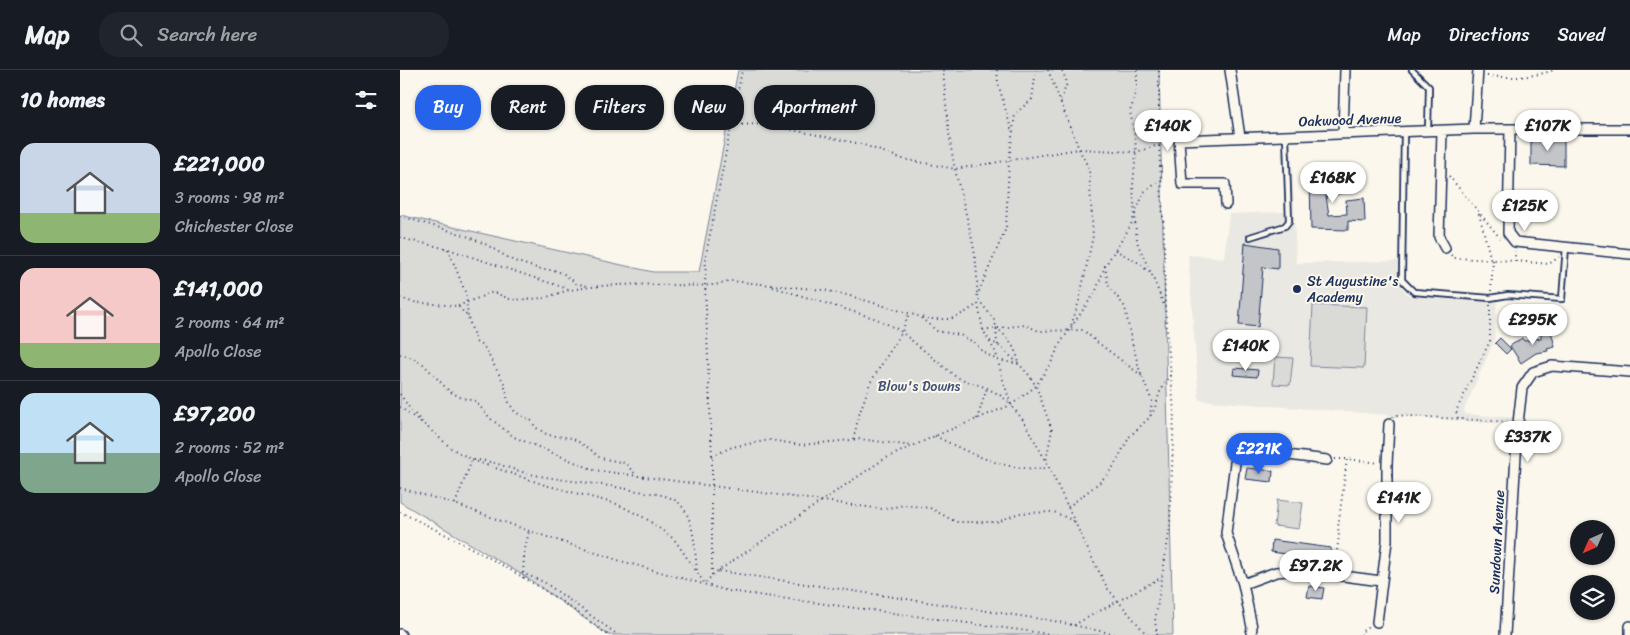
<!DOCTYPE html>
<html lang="en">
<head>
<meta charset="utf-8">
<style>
  body { margin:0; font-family:Sriracha,sans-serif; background:#20242c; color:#f1f3f6; height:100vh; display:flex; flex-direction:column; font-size:19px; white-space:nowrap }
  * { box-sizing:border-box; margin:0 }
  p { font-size:16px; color:#9ea1a6 }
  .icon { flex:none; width:28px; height:28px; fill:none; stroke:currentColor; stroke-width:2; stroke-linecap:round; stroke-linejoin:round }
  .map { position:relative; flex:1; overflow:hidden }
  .sheet { display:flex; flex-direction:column; background:#171b24; width:400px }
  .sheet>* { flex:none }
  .guide { position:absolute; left:15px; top:15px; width:475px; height:45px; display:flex; gap:10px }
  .needle { width:32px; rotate:225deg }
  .fabs { position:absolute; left:1170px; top:450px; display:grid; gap:10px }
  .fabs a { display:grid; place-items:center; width:45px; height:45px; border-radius:50%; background:#171b24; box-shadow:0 1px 4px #0004; font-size:25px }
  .price { position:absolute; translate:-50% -42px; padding:0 11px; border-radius:18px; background:#fff; color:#222; font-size:16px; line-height:32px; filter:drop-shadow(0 1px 2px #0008) }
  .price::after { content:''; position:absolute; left:50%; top:30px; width:15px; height:11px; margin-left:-8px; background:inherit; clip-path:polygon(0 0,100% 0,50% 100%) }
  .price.active { background:#2563eb; color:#fff }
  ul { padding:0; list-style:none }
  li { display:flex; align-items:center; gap:15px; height:125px; padding:0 20px }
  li+li { border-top:1px solid #363941 }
  li span { display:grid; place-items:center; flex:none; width:140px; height:100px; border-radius:15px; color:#555 }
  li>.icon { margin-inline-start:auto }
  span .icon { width:60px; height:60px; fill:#fffc; stroke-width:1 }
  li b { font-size:21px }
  h2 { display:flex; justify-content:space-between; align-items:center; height:60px; padding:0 20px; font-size:21px }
  .pill { padding:0 18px; border-radius:20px; background:#171b24; box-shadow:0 1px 4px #0004; font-size:18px; line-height:45px }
  .pill.active { background:#2563eb; color:#fff }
  header { display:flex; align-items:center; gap:30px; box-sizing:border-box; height:70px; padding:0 25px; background:#171b24; border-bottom:1px solid #363941 }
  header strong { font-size:24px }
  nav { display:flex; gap:28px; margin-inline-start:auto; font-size:18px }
  .search { width:350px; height:45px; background:#20242c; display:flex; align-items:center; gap:12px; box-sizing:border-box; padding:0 18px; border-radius:20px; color:#9ea1a6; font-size:19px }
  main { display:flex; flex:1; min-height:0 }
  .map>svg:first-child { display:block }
</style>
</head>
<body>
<header>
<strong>Map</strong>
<div class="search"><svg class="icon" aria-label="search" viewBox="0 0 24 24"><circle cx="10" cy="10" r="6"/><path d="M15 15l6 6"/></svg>Search here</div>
<nav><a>Map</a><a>Directions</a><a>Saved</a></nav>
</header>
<main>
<section class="sheet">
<h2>10 homes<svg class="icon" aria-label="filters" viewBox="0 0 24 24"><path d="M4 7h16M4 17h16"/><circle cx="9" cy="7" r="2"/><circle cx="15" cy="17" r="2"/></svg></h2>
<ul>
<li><span style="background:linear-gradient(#c9d6e8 70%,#8fb573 0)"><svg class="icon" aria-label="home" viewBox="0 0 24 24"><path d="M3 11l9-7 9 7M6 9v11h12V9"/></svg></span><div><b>£221,000</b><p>3 rooms · 98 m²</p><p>Chichester Close</p></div></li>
<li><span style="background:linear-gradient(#f6c9c9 75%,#8fb573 0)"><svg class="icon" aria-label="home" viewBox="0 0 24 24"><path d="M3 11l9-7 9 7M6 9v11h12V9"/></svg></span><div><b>£141,000</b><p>2 rooms · 64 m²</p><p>Apollo Close</p></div></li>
<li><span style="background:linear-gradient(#bfe0f5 60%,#7fa58c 0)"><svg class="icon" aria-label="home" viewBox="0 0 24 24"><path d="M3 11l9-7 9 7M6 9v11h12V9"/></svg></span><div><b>£97,200</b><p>2 rooms · 52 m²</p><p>Apollo Close</p></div></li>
</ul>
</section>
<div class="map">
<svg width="1230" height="565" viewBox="0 0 1230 565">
  <rect width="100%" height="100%" fill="#fbf7ec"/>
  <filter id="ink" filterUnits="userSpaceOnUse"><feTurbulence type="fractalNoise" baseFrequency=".02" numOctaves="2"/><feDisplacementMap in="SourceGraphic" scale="10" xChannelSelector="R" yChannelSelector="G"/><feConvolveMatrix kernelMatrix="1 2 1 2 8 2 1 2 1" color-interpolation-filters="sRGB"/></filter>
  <g filter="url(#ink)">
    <path fill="#eae8e2" d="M881 83H892L896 193 999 191V214L1008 225 1097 229 1094 271 1064 340 1066 344 1116 348V355L799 330 788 185 824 188 829 144 888 142Z"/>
    <path fill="#dadad7" stroke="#7a849a" d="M338 0H759L773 565H208L126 507 0 432V145L253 202H299Z
      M913 235 967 237 964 298 910 296Z
      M875 287 893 288 890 315 873 314Z
      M877 430 903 433 899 459 874 456Z"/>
    <path fill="#c3c5c9" stroke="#1b2f5e" d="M1131 68 1164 69V96L1131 95Z
      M947 106V122L926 126 929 145 947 144 946 130 964 128 965 152 948 151V160L911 159 910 107Z
      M845 173 878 178V199L863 197 858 257 839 255Z
      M1151 261 1155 277 1147 279 1148 281 1136 283 1121 293 1110 276 1122 268 1124 271 1141 268V263Z
      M1100 268 1111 279 1106 284 1095 273Z
      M834 298 858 300 857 307 833 305Z
      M847 398 873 401 872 412 845 409Z
      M872 470 931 478 930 490 871 482Z
      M909 516 924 518 922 529 907 527Z"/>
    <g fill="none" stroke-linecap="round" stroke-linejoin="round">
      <defs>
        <path id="service" d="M1012 0 1029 17 1028 60
          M1004 62 1002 210 1014 222 1090 228 1108 225 1162 229 1166 177
          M850 167 885 156 889 151 886 66"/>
        <path id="minor" d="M830 0 840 67
          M1074 59 1078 0
          M1110 59 1108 163 1115 172 1230 184
          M1042 61 1039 167 1045 178
          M943 64 945 0
          M826 134 825 114H782L779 70 1074 59H1230
          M843 514 876 502 898 500 981 511
          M977 552 987 471V394L989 354
          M0 564 1 565
          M851 565 852 557 843 514 826 463 835 393 839 383 848 380 927 390
          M1105 565 1118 353 1122 318 1133 302 1152 296 1230 302
          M1230 565V556"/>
      </defs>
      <use href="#service" stroke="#1b2f5e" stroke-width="8"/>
      <use href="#minor" stroke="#1b2f5e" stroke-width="12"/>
      <path stroke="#1b2f5e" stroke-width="2" stroke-dasharray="1 4" stroke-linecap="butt" d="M543 0C546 33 548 67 555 99 564 142 579 179 577 224
        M597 0 598 13 612 62
        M648 0 679 79 689 99 693 166 679 231 671 256
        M737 0V19L730 42 735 65 736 82 733 115 736 163 738 175 752 205
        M1087 6C1114 8 1128 8 1154 0
        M661 30 667 13 662 0
        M332 55 364 54 461 74 503 89 555 99 679 79 736 82 769 72
        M1049 106 1100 168
        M1079 144 1091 190
        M0 146 64 165 85 174 114 191 143 200H154L164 204 176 213 187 216
        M0 168 48 179 171 220C203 214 236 214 269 215 290 215 310 218 331 211L423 220 447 225 528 249H550L564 243 578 234 583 260 596 283 601 303 611 335 623 350 646 391 691 486 708 519 747 565
        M48 179 66 224 68 247
        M715 180 739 193 752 205 764 235
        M1051 185 1054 188 1115 191V181
        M1116 191 1149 194 1159 187
        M705 196 708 215 725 237 730 264 740 302 752 331 750 346
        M373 217 477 249 499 260 556 307 587 318 600 325 610 333
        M1091 221 1093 190
        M0 228 12 232 58 236 68 247 76 272 84 277 104 313 108 331 115 342 132 351 135 357 148 365 172 368 190 379 200 388 225 393 237 406
        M58 236 93 222 112 230 144 228 169 220
        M521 248 537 261 560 265 575 273 583 282 597 290 619 294 629 305 636 316 652 360 646 391
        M596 258C608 266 617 280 619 294
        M583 260 625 255 639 261 683 260 697 272 742 306
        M590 271 598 275 618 293
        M598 275C595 267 598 258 594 250 589 242 581 235 577 226L606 158 609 90 615 44 632 29 636 0
        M0 284 13 288 23 294 32 303 49 321 62 328 75 331 91 349 114 367 194 400 482 439 505 435 530 438 556 452H598L619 443 654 442 676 452
        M0 324 10 339 22 352
        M0 337 26 356 51 378 72 390 145 415 217 434 245 448 274 469 305 514 312 505 484 389 535 366 611 335 636 316 652 291 661 272 696 221 705 196 730 157 744 122 761 110
        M993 347 994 345 1109 352
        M1058 348 1056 341 1090 271V235
        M577 349 587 318
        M535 366C572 384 605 402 648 398
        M454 369 458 348 470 313 502 262 509 243
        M312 386 332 377 370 370 401 375 460 369 512 376
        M935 389H947
        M74 390C94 390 111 400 130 404 163 411 198 413 232 420 246 423 267 423 279 433 295 448 295 482 297 502
        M0 418 55 434 129 461 221 491 328 521 657 565
        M55 434 72 390
        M668 437 700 412 712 399 730 366 749 348 754 340 760 322 772 303
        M0 442C72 477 144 515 208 565
        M935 495 939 466 938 457 947 389 979 393
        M319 501 654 551 719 565
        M122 503 144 512 218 565
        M312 505V386L305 215 306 185 342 0
        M123 508 124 484 129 461
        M674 555 762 507
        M757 565 755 551 770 457 774 341 765 237 764 165 759 75V0
        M961 565V562L970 556"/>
      <use href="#service" stroke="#fbf7ec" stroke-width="4.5"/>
      <use href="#minor" stroke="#fbf7ec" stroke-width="9"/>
    </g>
  </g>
  <circle fill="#1b2f5e" stroke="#fbf7ec" stroke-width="2" cx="897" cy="219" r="5"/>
  <g text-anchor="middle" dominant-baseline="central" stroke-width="4" stroke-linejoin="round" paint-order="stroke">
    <g font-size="14" fill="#1b2f5e" stroke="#fbf7ec">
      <text transform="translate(950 50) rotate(-2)">Oakwood Avenue</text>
      <text transform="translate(1097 472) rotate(-87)">Sundown Avenue</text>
    </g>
    <g font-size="14" fill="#1b2f5e" stroke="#fbf7ec" text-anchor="start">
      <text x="907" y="211">St Augustine's<tspan x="907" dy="16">Academy</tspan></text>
    </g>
    <g font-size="14" fill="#415176" stroke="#fbf7ec">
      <text x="519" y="316">Blow's Downs</text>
    </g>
  </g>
</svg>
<div class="fabs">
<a><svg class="needle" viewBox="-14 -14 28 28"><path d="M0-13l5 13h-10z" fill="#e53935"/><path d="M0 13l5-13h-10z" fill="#9ea1a6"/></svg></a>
<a><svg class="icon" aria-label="layers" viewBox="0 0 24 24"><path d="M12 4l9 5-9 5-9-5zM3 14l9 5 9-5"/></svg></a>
</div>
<b class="price" style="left:768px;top:82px">£140K</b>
<b class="price" style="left:1148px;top:82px">£107K</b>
<b class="price" style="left:933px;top:134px">£168K</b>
<b class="price" style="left:1125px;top:162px">£125K</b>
<b class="price" style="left:1133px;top:276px">£295K</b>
<b class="price" style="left:846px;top:302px">£140K</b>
<b class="price" style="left:1128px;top:393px">£337K</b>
<b class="price active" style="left:859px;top:405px">£221K</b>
<b class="price" style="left:999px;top:454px">£141K</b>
<b class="price" style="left:916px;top:522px">£97.2K</b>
<div class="guide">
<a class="pill active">Buy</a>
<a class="pill">Rent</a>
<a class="pill">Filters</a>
<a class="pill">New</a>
<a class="pill">Apartment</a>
</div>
</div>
</main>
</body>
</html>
